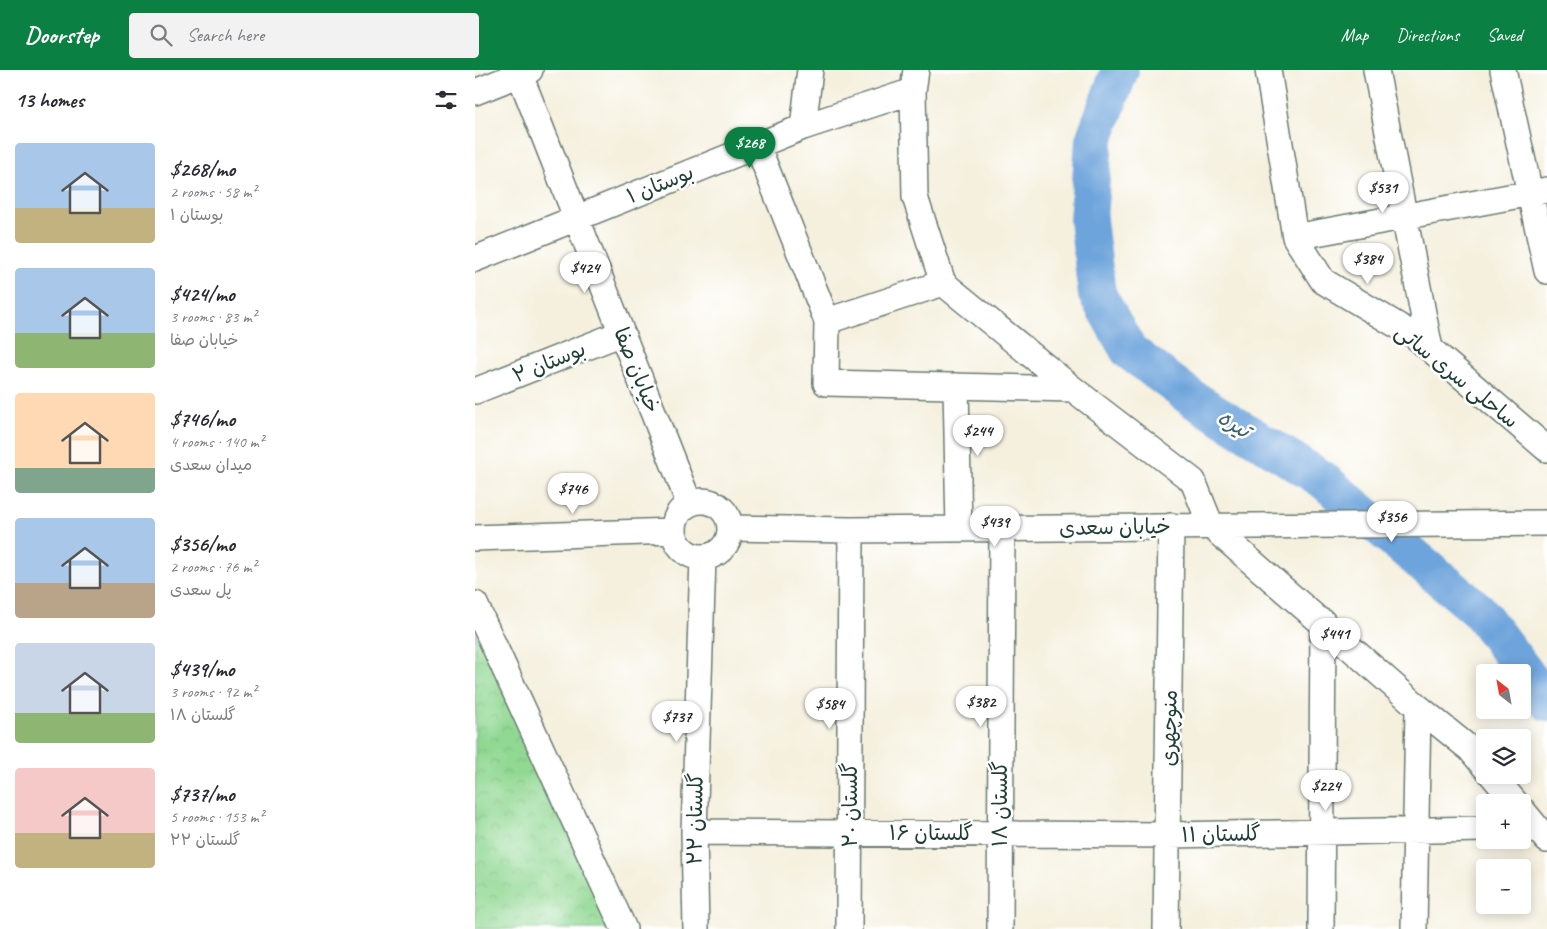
<!DOCTYPE html>
<html lang="en">
<head>
<meta charset="utf-8">
<style>
  body { margin:0; font-family:Caveat,"Playpen Sans Arabic",sans-serif; background:#f2f2f3; color:#2b2b33; height:100vh; display:flex; flex-direction:column; font-size:19px; white-space:nowrap }
  * { box-sizing:border-box; margin:0 }
  p { font-size:16px; color:#7c7c81 }
  .icon { flex:none; width:28px; height:28px; fill:none; stroke:currentColor; stroke-width:2; stroke-linecap:round; stroke-linejoin:round }
  .map { position:relative; flex:1; overflow:hidden }
  .panel { display:flex; flex-direction:column; background:#fff; width:475px }
  .panel>* { flex:none }
  .needle { width:32px; rotate:329deg }
  .tools { position:absolute; left:1001px; top:594px; display:grid; gap:10px }
  .tools a { display:grid; place-items:center; width:55px; height:55px; border-radius:5px; background:#fff; box-shadow:0 2px 12px #0003; font-size:25px }
  .price { position:absolute; translate:-50% -42px; padding:0 11px; border-radius:18px; background:#fff; color:#222; font-size:16px; line-height:32px; filter:drop-shadow(0 1px 2px #0008) }
  .price::after { content:''; position:absolute; left:50%; top:30px; width:15px; height:11px; margin-left:-8px; background:inherit; clip-path:polygon(0 0,100% 0,50% 100%) }
  .price.current { background:#0b8043; color:#fff }
  ul { padding:0; list-style:none }
  li { display:flex; align-items:center; gap:15px; height:125px; padding:0 15px }
  li span { display:grid; place-items:center; flex:none; width:140px; height:100px; border-radius:5px; color:#555 }
  li>.icon { margin-inline-start:auto }
  span .icon { width:60px; height:60px; fill:#fffc; stroke-width:1 }
  li b { font-size:21px }
  h2 { display:flex; justify-content:space-between; align-items:center; height:60px; padding:0 15px; font-size:21px }
  header { display:flex; align-items:center; gap:30px; box-sizing:border-box; height:70px; padding:0 25px; background:#0b8043; color:#fff }
  header strong { font-size:24px }
  nav { display:flex; gap:28px; margin-inline-start:auto; font-size:18px }
  .search { width:350px; height:45px; background:#f2f2f3; display:flex; align-items:center; gap:12px; box-sizing:border-box; padding:0 18px; border-radius:5px; color:#7c7c81; font-size:19px }
  main { display:flex; flex:1; min-height:0 }
  .map>svg:first-child { display:block }
</style>
</head>
<body>
<header>
<strong>Doorstep</strong>
<div class="search"><svg class="icon" aria-label="search" viewBox="0 0 24 24"><circle cx="10" cy="10" r="6"/><path d="M15 15l6 6"/></svg>Search here</div>
<nav><a>Map</a><a>Directions</a><a>Saved</a></nav>
</header>
<main>
<section class="panel">
<h2>13 homes<svg class="icon" aria-label="filters" viewBox="0 0 24 24"><path d="M4 7h16M4 17h16"/><circle cx="9" cy="7" r="2"/><circle cx="15" cy="17" r="2"/></svg></h2>
<ul>
<li><span style="background:linear-gradient(#a9c7e8 65%,#c2b280 0)"><svg class="icon" aria-label="home" viewBox="0 0 24 24"><path d="M3 11l9-7 9 7M6 9v11h12V9"/></svg></span><div><b>$268/mo</b><p>2 rooms · 58 m²</p><p>بوستان ۱</p></div></li>
<li><span style="background:linear-gradient(#a9c7e8 65%,#8fb573 0)"><svg class="icon" aria-label="home" viewBox="0 0 24 24"><path d="M3 11l9-7 9 7M6 9v11h12V9"/></svg></span><div><b>$424/mo</b><p>3 rooms · 83 m²</p><p>خیابان صفا</p></div></li>
<li><span style="background:linear-gradient(#ffd9b3 75%,#7fa58c 0)"><svg class="icon" aria-label="home" viewBox="0 0 24 24"><path d="M3 11l9-7 9 7M6 9v11h12V9"/></svg></span><div><b>$746/mo</b><p>4 rooms · 140 m²</p><p>میدان سعدی</p></div></li>
<li><span style="background:linear-gradient(#a9c7e8 65%,#b9a48a 0)"><svg class="icon" aria-label="home" viewBox="0 0 24 24"><path d="M3 11l9-7 9 7M6 9v11h12V9"/></svg></span><div><b>$356/mo</b><p>2 rooms · 76 m²</p><p>پل سعدی</p></div></li>
<li><span style="background:linear-gradient(#c9d6e8 70%,#8fb573 0)"><svg class="icon" aria-label="home" viewBox="0 0 24 24"><path d="M3 11l9-7 9 7M6 9v11h12V9"/></svg></span><div><b>$439/mo</b><p>3 rooms · 92 m²</p><p>گلستان ۱۸</p></div></li>
<li><span style="background:linear-gradient(#f6c9c9 65%,#c2b280 0)"><svg class="icon" aria-label="home" viewBox="0 0 24 24"><path d="M3 11l9-7 9 7M6 9v11h12V9"/></svg></span><div><b>$737/mo</b><p>5 rooms · 153 m²</p><p>گلستان ۲۲</p></div></li>
</ul>
</section>
<div class="map">
<svg width="1072" height="859" viewBox="0 0 1072 859">
  <defs>
    <pattern id="park-crowns" width="20" height="18" patternUnits="userSpaceOnUse" patternTransform="scale(1.25)"><rect width="20" height="18" fill="#91d893"/><path d="M2 6a3 3 0 1 1 6 0M12 15a3 3 0 1 1 6 0" fill="none" stroke="#7dba7f"/></pattern>
  </defs>
  <rect width="100%" height="100%" fill="#fff"/>
  <filter id="ink" filterUnits="userSpaceOnUse"><feTurbulence type="fractalNoise" baseFrequency=".02" numOctaves="2"/><feDisplacementMap in="SourceGraphic" scale="10" xChannelSelector="R" yChannelSelector="G"/><feConvolveMatrix kernelMatrix="1 2 1 2 8 2 1 2 1" color-interpolation-filters="sRGB"/></filter>
  <filter id="wash" filterUnits="userSpaceOnUse"><feTurbulence type="fractalNoise" baseFrequency=".0096" numOctaves="4" result="noise"/><feDisplacementMap in="SourceGraphic" scale="20" xChannelSelector="R" yChannelSelector="G"/><feGaussianBlur stdDeviation="1.12" result="paint"/><feColorMatrix in="noise" values="0 0 0 0 0 0 0 0 0 0 0 0 0 0 0 0 0 1.4 0 .05"/><feComposite in="paint" operator="in"/></filter>
  <g filter="url(#wash)">
    <rect width="100%" height="100%" fill="#f5f0de"/>
    <path fill="url(#park-crowns)" stroke="#588a64" d="M0 561 138 859H0Z"/>
    <g fill="none" stroke-linecap="round" stroke-linejoin="round">
      <path stroke="#6ea4dc" stroke-width="38" d="M645 0 619 70 613 150 622 224 654 281 718 329 847 409 1004 541 1072 632"/>
    </g>
  </g>
  <g filter="url(#ink)">
    <g fill="none" stroke-linecap="round" stroke-linejoin="round">
      <defs>
        <path id="minor" d="M43 0 214 433
          M441 0 438 21 440 127 468 213 598 319 718 411 736 456 943 637 995 679 1010 697
          M793 0 820 167 848 211 940 266 1072 379
          M901 0 955 279
          M1028 0 1072 201
          M0 22 55 0
          M328 57 335 0
          M282 75 352 251 351 313 598 319
          M820 167 1072 120
          M0 189 328 57 438 21
          M352 251 468 213
          M481 316 484 459
          M0 321 147 263
          M199 459a28 28 0 1 1 56 0a28 28 0 1 1-56 0Z
          M255 458 376 460 1072 453
          M0 468 198 461
          M0 534 149 859
          M1017 705 1040 732
          M1048 741 1072 770
          M219 762 693 765 1010 759
          M221 859 219 762 228 488
          M374 859 376 460
          M525 859 527 458
          M691 859 696 456
          M846 859 848 552
          M939 859 943 637"/>
      </defs>
      <use href="#minor" stroke="#6a7c70" stroke-width="28"/>
      <use href="#minor" stroke="#fff" stroke-width="25"/>
    </g>
  </g>
  <g text-anchor="middle" dominant-baseline="central" stroke-width="5" stroke-linejoin="round" paint-order="stroke">
    <g font-size="21" fill="#1f3d34" stroke="#fff">
      <text transform="translate(185 114) rotate(-22)">بوستان ۱</text>
      <text transform="translate(74 292) rotate(-22)">بوستان ۲</text>
      <text transform="translate(162 300) rotate(68)">خیابان صفا</text>
      <text transform="translate(982 306) rotate(39)">ساحلی سری ساتی</text>
      <text transform="translate(640 457) rotate(-1)">خیابان سعدی</text>
      <text transform="translate(694 658) rotate(-89)">منوچهری</text>
      <text transform="translate(525 734) rotate(-90)">گلستان ۱۸</text>
      <text transform="translate(375 735) rotate(-90)">گلستان ۲۰</text>
      <text transform="translate(220 749) rotate(-89)">گلستان ۲۲</text>
      <text x="456" y="763">گلستان ۱۶</text>
      <text transform="translate(746 764) rotate(-1)">گلستان ۱۱</text>
    </g>
    <g font-size="22" font-style="italic" fill="#3b616f" stroke="#fff">
      <text transform="translate(759 354) rotate(32)">تيره</text>
    </g>
  </g>
</svg>
<div class="tools">
<a><svg class="needle" viewBox="-14 -14 28 28"><path d="M0-13l5 13h-10z" fill="#e53935"/><path d="M0 13l5-13h-10z" fill="#7c7c81"/></svg></a>
<a><svg class="icon" aria-label="layers" viewBox="0 0 24 24"><path d="M12 4l9 5-9 5-9-5zM3 14l9 5 9-5"/></svg></a>
<a>+</a>
<a>−</a>
</div>
<b class="price current" style="left:275px;top:99px">$268</b>
<b class="price" style="left:908px;top:144px">$531</b>
<b class="price" style="left:893px;top:215px">$384</b>
<b class="price" style="left:110px;top:224px">$424</b>
<b class="price" style="left:503px;top:387px">$244</b>
<b class="price" style="left:98px;top:445px">$746</b>
<b class="price" style="left:917px;top:473px">$356</b>
<b class="price" style="left:520px;top:478px">$439</b>
<b class="price" style="left:860px;top:590px">$441</b>
<b class="price" style="left:506px;top:658px">$382</b>
<b class="price" style="left:355px;top:660px">$584</b>
<b class="price" style="left:202px;top:673px">$737</b>
<b class="price" style="left:851px;top:742px">$224</b>
</div>
</main>
</body>
</html>
